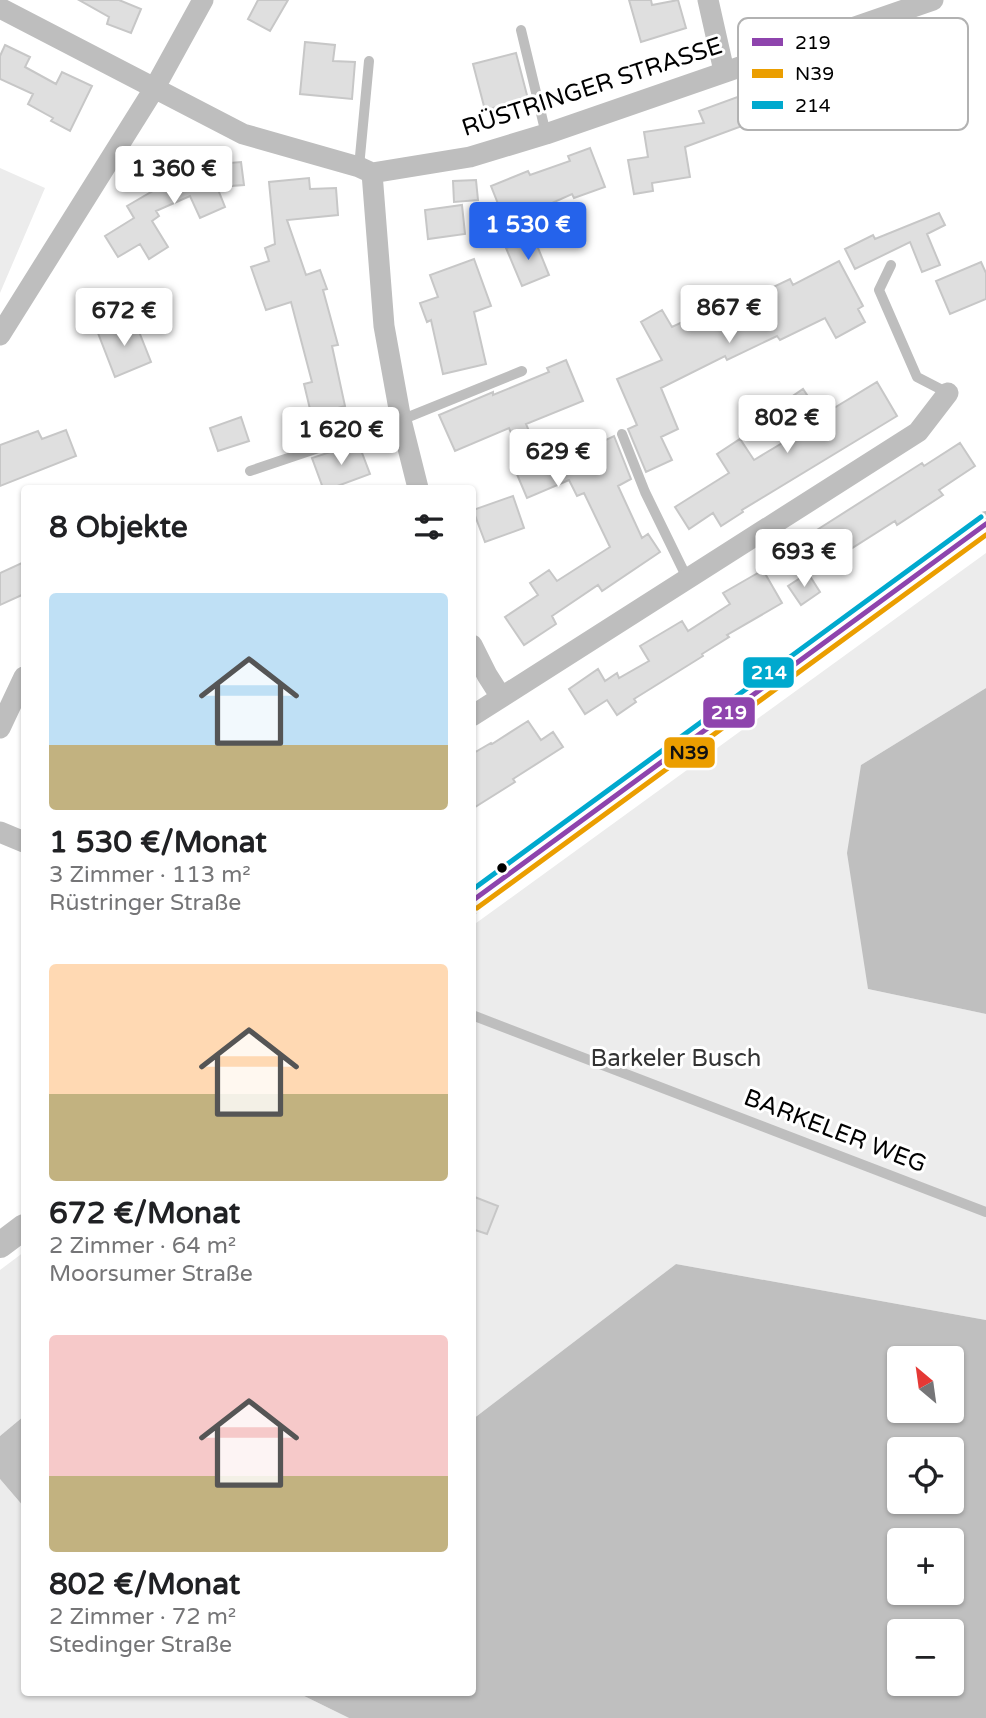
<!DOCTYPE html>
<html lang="de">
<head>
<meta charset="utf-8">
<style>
  body { margin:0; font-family:"Varela Round",sans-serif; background:#f6f6f6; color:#202124; height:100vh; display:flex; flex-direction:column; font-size:26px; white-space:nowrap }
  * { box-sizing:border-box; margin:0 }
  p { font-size:23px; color:#757577 }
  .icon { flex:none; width:38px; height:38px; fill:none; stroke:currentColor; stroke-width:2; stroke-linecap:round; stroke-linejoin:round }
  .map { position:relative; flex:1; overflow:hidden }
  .details { position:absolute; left:21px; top:485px; width:455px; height:1211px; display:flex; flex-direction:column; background:#fff; border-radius:7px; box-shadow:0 2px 5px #0004 }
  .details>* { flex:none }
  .needle { width:46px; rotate:331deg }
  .tools { position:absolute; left:887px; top:1346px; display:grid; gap:14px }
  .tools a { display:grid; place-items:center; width:77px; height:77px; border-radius:7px; background:#fff; box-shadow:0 2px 5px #0004; font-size:35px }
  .price { position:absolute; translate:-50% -60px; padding:0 16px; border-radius:7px; background:#fff; color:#222; font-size:23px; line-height:46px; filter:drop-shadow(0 2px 4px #0008) }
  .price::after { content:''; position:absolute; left:50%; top:42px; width:21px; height:16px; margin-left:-10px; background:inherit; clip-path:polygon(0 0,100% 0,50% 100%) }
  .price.active { background:#2563eb; color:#fff }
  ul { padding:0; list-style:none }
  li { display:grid; align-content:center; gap:14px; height:371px; padding:0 28px }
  li span { display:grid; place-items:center; height:217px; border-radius:7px; color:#555 }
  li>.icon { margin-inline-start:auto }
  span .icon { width:126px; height:126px; fill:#fffc; stroke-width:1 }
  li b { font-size:30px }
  h2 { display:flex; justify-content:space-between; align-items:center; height:84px; padding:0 28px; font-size:30px }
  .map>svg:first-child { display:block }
</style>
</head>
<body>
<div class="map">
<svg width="986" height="1718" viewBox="0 0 986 1718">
  <rect width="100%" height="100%" fill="#fff"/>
  <path fill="#ececec" d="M0 168 45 188 0 293Z
    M986 553V688L861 765 868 989 986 1014V1320L676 1264 473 1419 472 926Z
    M24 1252V1416L0 1436V1270Z
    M0 1479 24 1507V1692H296L349 1718H0Z"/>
  <path fill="#bfbfbf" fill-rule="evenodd" d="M986 688V1014L868 989 847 853 861 765Z
    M676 1264 986 1320V1718H349L296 1692H472L473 1419ZM900 1358H952V1410H900ZM952 1449V1502H900V1449ZM900 1540H952V1592H900ZM900 1631H952V1684H900Z
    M24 1416V1507L0 1479V1436Z"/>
  <path fill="#dfdfdf" stroke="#c7c7c7" stroke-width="2" d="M79 0H119L141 9 131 33 107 24 109 17Z
    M258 0H288L270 31 248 19Z
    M629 0H651L652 5 678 0 686 28 641 42Z
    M305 42 335 45 333 61 355 62 352 99 300 94Z
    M5 45 30 57 25 67 56 84 62 72 92 86 70 131 51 121 53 118 28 104 33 94 0 79V56Z
    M516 53 528 99 485 110 473 64Z
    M743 95 753 122 685 147 690 177 652 183 653 191 634 194 628 160 648 157 644 132 704 123 699 111Z
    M590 148 605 187 574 198 572 194 525 215 529 226 508 229 491 186 528 171 530 175 570 161 568 156Z
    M241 162 244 185 217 187 225 207 200 218 190 196 156 211 159 216 152 221 168 247 149 259 140 244 118 257 105 236 134 218 127 206 156 189 155 187 205 165Z
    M309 178 310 189 336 188 338 215 287 220 306 275 320 270 327 289 323 290 338 345 332 346 345 406 338 408 346 430 307 444 303 434 315 430 304 384 312 382 291 302 266 310 251 267 269 261 265 248 275 244 269 182Z
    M476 180 478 200 454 202 453 181Z
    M462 205 465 234 428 239 425 210Z
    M939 213 945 225 927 234 940 265 922 272 910 242 855 269 845 249 873 235 875 239Z
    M534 238 549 275 522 286 506 248Z
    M474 259 491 306 474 312 486 364 443 374 431 320 427 322 420 303 438 297 430 275Z
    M839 261 863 306 858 309 865 322 836 338 825 318 780 340 777 336 727 360 725 356 661 388 678 429 661 437 672 460 646 472 628 429 637 425 617 379 662 360 641 322 662 310 672 327 691 318 692 320 741 296 744 301 790 279 793 285Z
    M981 262 986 273V299L950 314 936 281Z
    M134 319 151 362 115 377 98 333Z
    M566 360 583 401 526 424 545 469 614 436 631 479 618 486 642 538 648 534 660 552 602 591 598 585 552 616 556 624 524 645 505 617 538 595 530 583 549 570 557 581 610 547 584 493 577 496 569 480 527 498 516 472 526 468 509 428 455 451 439 415 493 392V395L549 372 547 368Z
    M877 382 897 416 742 510 743 512 721 526 713 513 689 529 675 507 729 473 717 454 740 439 754 460 804 430 784 402 803 389 821 416Z
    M241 417 249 441 218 451 210 428Z
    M66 430 76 456 0 486V445L38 431 42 439Z
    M960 443 975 466 939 490 943 495 897 525 895 521 827 564 809 535 922 463 924 466Z
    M351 445 352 448 359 445 370 474 332 488H323L312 458Z
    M513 496 524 528 485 542 473 510Z
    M24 562V594L0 605V573Z
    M763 570 782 603 727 635 729 637 702 654 703 656 634 699 636 702 617 715 607 700 585 714 569 689 598 669 605 681 617 673 619 678 649 661 640 646 682 621 688 631 730 604 723 593Z
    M808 573 820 592 801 605 788 586Z
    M528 721 541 740 553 732 563 747 513 779 515 782 472 809V754L491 743 492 744Z
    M472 1196 498 1206 487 1234 472 1229Z"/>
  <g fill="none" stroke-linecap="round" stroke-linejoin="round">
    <path stroke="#bebebe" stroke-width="10" d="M521 30 546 134
      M359 167 369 61
      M891 265 879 290 917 377 948 393
      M622 434 645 492 688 580
      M250 471 401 420 522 371
      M472 1015 986 1212"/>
    <path stroke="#bebebe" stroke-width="21" d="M708 0 724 71
      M0 8 243 134 359 167 372 173 470 157 546 134 933 0
      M372 173 384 326 401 420 418 488
      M0 335 154 89 203 0
      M472 645 487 675 501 697
      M472 716 918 432 948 393
      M0 728 24 677
      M0 832 24 842"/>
    <path stroke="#bebebe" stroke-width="26" d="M472 901 986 524
      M0 1245 24 1227"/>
    <defs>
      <path id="bus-1" d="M472 901 986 524"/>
      <path id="bus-2" d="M477 908 986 535"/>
      <path id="bus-3" d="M472 890 981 517"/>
    </defs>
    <use href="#bus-1" stroke="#fff" stroke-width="10"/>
    <use href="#bus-2" stroke="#fff" stroke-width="10"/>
    <use href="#bus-3" stroke="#fff" stroke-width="10"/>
    <use href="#bus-1" stroke="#8e44ad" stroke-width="5"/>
    <use href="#bus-2" stroke="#eb9e00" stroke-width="5"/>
    <use href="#bus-3" stroke="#00a9ce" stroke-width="5"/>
  </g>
  <circle fill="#000" stroke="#fff" stroke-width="2.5" cx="502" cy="868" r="6"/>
  <g text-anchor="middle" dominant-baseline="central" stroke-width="6" stroke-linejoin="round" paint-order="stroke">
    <g font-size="24" fill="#000" stroke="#fff">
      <text transform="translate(592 87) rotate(-18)">RÜSTRINGER STRASSE</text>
      <text transform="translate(835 1131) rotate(21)">BARKELER WEG</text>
    </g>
    <g font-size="24" fill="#333" stroke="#fff">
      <text x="676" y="1058">Barkeler Busch</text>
    </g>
  </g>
  <rect x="738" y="18" width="230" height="112" rx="10" fill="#fff" stroke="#b2b2b2" stroke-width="2"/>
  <rect x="752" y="38" width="31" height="8" fill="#8e44ad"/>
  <rect x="752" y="69" width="31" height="9" fill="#eb9e00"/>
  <rect x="752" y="101" width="31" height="8" fill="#00a9ce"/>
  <g font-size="19" fill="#000">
    <text x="795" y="49">219</text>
    <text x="795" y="80">N39</text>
    <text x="795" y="112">214</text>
  </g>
  <g stroke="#fff" stroke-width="2.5">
    <rect x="742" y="656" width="53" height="33" rx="7" fill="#00a9ce"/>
    <rect x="702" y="696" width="54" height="33" rx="7" fill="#8e44ad"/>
    <rect x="663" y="736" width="53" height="33" rx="7" fill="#eb9e00"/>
  </g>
  <g font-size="19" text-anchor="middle" font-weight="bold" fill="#fff">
    <text x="769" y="679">214</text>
    <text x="729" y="719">219</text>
  </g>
  <g font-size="19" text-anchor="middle" font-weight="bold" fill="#111">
    <text x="689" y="759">N39</text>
  </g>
</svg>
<div class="tools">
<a><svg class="needle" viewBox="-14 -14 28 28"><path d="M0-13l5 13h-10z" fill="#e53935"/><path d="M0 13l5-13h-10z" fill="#757577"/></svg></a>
<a><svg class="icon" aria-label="locate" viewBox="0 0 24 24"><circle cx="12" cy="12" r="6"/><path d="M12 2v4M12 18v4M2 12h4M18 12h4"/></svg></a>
<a>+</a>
<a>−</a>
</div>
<b class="price" style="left:174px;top:206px">1 360 €</b>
<b class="price active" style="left:528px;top:262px">1 530 €</b>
<b class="price" style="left:729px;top:345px">867 €</b>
<b class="price" style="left:124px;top:348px">672 €</b>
<b class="price" style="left:787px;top:455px">802 €</b>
<b class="price" style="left:341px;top:467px">1 620 €</b>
<b class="price" style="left:558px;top:489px">629 €</b>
<b class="price" style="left:804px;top:589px">693 €</b>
<section class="details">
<h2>8 Objekte<svg class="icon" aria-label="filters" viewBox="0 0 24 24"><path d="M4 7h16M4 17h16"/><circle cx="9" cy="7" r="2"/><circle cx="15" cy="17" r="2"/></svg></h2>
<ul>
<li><span style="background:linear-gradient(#bfe0f5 70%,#c2b280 0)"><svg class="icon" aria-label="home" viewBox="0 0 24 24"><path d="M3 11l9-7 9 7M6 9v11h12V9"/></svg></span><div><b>1 530 €/Monat</b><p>3 Zimmer · 113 m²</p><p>Rüstringer Straße</p></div></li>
<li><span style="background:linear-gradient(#ffd9b3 60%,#c2b280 0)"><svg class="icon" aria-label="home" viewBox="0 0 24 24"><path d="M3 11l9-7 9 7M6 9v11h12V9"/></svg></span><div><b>672 €/Monat</b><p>2 Zimmer · 64 m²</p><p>Moorsumer Straße</p></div></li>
<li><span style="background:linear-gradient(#f6c9c9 65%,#c2b280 0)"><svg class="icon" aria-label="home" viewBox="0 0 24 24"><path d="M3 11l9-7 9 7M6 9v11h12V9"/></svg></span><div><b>802 €/Monat</b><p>2 Zimmer · 72 m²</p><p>Stedinger Straße</p></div></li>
</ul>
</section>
</div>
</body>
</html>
